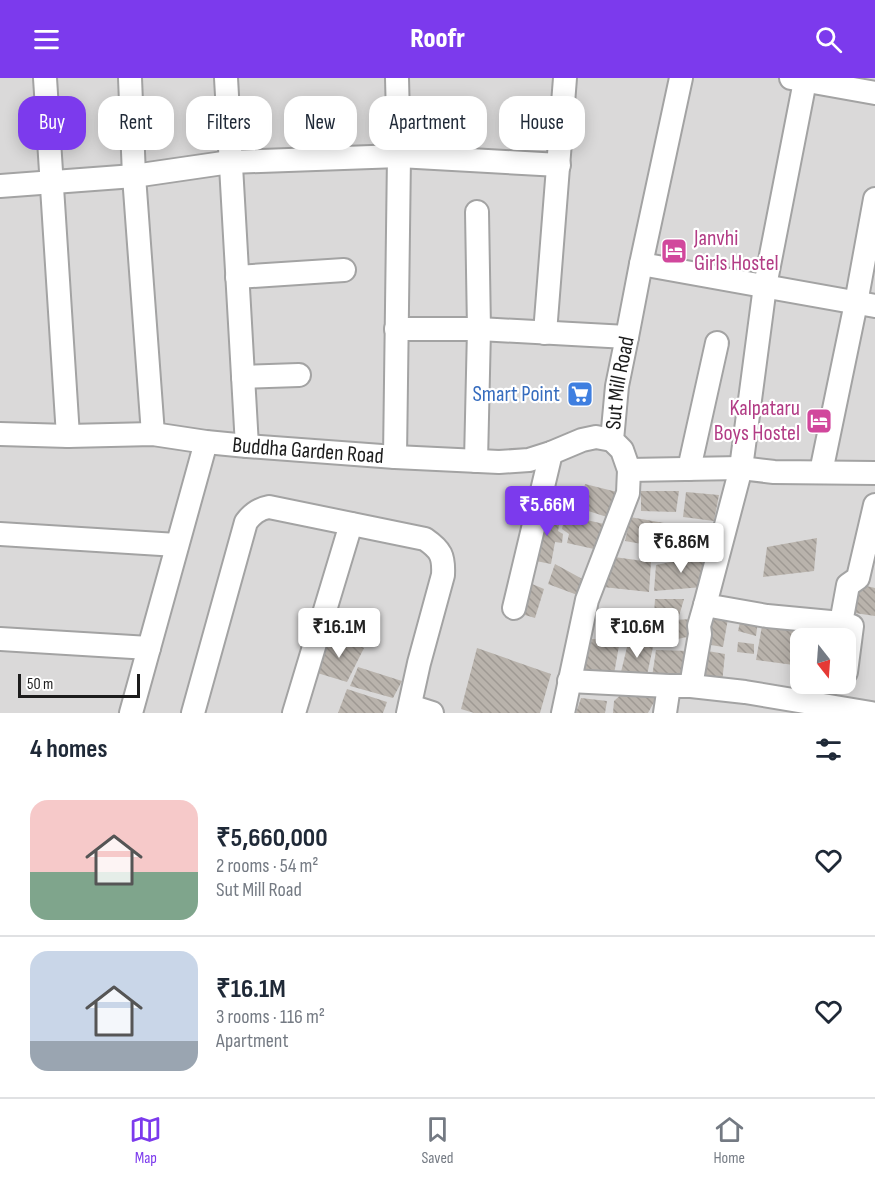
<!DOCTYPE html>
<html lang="en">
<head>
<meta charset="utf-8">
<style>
  body { margin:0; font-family:"Sofia Sans Condensed",sans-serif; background:#f2f2f3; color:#1f2937; height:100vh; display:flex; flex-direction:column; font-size:22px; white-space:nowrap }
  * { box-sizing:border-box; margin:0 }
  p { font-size:20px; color:#747a83 }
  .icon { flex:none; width:33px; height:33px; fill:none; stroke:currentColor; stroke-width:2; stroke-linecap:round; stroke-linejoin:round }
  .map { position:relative; height:635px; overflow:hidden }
  .panel { display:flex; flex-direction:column; background:#fff; flex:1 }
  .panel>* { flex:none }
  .hud { position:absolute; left:18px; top:18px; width:840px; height:54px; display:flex; gap:12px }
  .needle { width:39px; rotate:163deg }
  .fabs { position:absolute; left:790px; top:550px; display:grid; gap:12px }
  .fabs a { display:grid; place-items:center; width:66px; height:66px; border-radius:12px; background:#fff; box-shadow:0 3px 15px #0003; font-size:30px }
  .scale { position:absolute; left:18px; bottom:15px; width:122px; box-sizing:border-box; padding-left:6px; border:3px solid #1c1c1c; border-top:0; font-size:16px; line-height:21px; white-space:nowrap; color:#1c1c1c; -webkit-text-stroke:4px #fff; paint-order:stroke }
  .price { position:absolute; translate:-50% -51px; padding:0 14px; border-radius:6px; background:#fff; color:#222; font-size:20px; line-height:39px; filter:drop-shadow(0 2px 3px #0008) }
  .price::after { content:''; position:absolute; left:50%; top:36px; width:18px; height:14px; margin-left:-9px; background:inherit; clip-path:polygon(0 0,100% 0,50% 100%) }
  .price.active { background:#7c3aed; color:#fff }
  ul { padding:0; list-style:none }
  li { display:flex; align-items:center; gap:18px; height:150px; padding:0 30px }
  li+li { border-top:2px solid #e0e1e3 }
  li span { display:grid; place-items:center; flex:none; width:168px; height:120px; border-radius:18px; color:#555 }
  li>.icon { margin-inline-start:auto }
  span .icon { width:72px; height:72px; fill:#fffc; stroke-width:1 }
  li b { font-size:26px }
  h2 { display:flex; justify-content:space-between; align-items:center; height:72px; padding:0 30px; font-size:26px }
  .tag { padding:0 21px; border-radius:18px; background:#fff; box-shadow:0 3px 15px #0003; font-size:21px; line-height:54px }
  .tag.active { background:#7c3aed; color:#fff }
  header { display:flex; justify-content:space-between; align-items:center; height:78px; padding:0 30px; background:#7c3aed; color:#fff; font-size:27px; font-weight:800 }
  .tabs { display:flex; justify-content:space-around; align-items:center; height:84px; border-top:2px solid #e0e1e3; background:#fff; font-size:16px; color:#747a83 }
  .tabs a { display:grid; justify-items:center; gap:3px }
  .tabs .active { color:#7c3aed }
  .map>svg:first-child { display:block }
</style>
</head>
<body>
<header><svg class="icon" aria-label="menu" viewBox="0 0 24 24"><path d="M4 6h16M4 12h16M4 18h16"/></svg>Roofr<svg class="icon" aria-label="search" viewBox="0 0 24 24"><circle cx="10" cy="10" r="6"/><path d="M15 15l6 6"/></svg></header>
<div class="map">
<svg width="875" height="635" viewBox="0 0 875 635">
  <defs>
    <pattern id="building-back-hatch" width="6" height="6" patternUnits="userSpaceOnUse" patternTransform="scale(1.5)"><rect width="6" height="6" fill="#b9b3ac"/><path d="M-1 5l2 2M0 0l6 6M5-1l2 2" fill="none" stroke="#9e9993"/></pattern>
  </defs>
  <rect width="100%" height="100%" fill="#edebe2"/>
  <path fill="#dad9d9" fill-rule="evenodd" d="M0 0H875V390L685 404 875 399V635H0ZM801 561H846V606H801Z"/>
  <path fill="url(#building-back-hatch)" d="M585 406 617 414 610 440 579 430Z
    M641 413H679L676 434 641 433Z
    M686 414 719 417 714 443 683 439Z
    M541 432 561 437 558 453 563 456 562 465 555 464 551 486 531 482Z
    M565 437 604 446 594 471 567 465 569 456 562 451Z
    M630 439 664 445 659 469 625 463Z
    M675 446 706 452 702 469 669 464Z
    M817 460 814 493 763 499 767 469Z
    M706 477 703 509 654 513 656 487Z
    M614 479 651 484 649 514 603 509Z
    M555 486 586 503 580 518 548 506Z
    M525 503 544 511 535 540 515 534Z
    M858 506 875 510V538L848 534Z
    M655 521H684L679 538 654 536Z
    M710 533 729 535 723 569 705 566Z
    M741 540 758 543 756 558 738 553Z
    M693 541 692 558 663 564V553L652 550 651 543Z
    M763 542 809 546 806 561H801V588L756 582Z
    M814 551 843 558 842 561H812Z
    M333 556 364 570 347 604 314 594Z
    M592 561 620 562 614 596 584 593Z
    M738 564 754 566V576L737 574Z
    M628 565 653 569 647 597 621 594Z
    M477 570 551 596 540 635H474L461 631Z
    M656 572 691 573 687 595 652 599Z
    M702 572 725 576 722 605 698 602Z
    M358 589 402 603 393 620 350 608Z
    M807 606H838L836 623 805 620Z
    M628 610 659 615 648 635H613L614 623Z
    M347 611 387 624 383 635H338Z
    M581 620 607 623 605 635H576Z"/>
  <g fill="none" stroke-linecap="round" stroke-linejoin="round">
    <defs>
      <g id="minor">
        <path d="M45 0 68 358"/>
        <path d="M130 0 134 98 153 356"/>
        <path d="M226 0 247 368"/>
        <path d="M791 0 875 15"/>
        <path d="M805 3 765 208 741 390 705 527 767 538 841 545"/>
        <path d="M0 108 134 98 230 84 399 78 559 87"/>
        <path d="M641 186 875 228"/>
        <path d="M237 199 344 192"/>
        <path d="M396 251H479L627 259"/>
        <path d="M545 255 565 0"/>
        <path d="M243 299 299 297"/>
        <path id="s1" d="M0 356 68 358 153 356 206 364 247 368 395 379 499 384 529 382 551 375 582 362 596 359 612 362"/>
        <path d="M395 379 399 78 397 0"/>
        <path d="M476 383 479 251 477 134"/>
        <path d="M689 391 717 265"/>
        <path d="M629 392 741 390 774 394 875 395"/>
        <path d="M821 394 856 225 875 121"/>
        <path d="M0 456 177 467"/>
        <path d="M514 530 551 375"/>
        <path d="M0 561 149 570"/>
        <path d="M846 594 852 548 841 545 848 507 858 500 875 427"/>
        <path d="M569 603 669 608H691L745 614 871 635"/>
        <path d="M691 608 700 556 699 548 705 527"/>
        <path d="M410 628 432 635"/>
        <path d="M131 635 206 364"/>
        <path d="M193 635 246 444C252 436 258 431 269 429L425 461C441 472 444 478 443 497L419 585 408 635"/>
        <path d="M294 635 351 446"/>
        <path id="s2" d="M563 635 587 522 628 415 629 392 622 372 612 362 617 308 627 259 641 186 681 0"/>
        <path d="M665 635 669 608"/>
      </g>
    </defs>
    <use href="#minor" stroke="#a3a3a3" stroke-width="26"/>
    <use href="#minor" stroke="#fff" stroke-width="22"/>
  </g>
  <defs>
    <symbol id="hotel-square" viewBox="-11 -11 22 22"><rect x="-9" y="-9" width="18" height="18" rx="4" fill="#d1479c" stroke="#fff"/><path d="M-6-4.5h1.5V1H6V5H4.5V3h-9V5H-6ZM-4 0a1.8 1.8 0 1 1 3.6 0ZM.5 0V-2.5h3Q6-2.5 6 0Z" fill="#fff"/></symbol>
    <symbol id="supermarket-square" viewBox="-11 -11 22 22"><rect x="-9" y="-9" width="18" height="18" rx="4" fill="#3f7fe0" stroke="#fff"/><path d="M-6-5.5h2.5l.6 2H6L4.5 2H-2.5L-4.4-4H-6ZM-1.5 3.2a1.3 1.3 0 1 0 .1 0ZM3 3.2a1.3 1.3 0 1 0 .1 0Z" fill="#fff"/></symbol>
  </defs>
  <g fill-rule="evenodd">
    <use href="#hotel-square" x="659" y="158" width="30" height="30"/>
    <use href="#supermarket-square" x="565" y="301" width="30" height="30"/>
    <use href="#hotel-square" x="804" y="328" width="30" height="30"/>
  </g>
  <g text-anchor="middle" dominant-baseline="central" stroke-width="4.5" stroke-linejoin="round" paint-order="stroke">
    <g font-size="22" fill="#b23c85" stroke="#fff" text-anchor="start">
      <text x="694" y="160">Janvhi<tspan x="694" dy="25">Girls Hostel</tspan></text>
      <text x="800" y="330" text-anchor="end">Kalpataru<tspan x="800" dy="25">Boys Hostel</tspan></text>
    </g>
    <g font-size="22" fill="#1c1c1c" stroke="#fff">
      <text stroke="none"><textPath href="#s2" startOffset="346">Sut Mill Road</textPath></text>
      <text stroke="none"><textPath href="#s1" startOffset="309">Buddha Garden Road</textPath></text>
    </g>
    <g font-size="22" fill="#366cbe" stroke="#fff" text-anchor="end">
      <text x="560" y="316">Smart Point</text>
    </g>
  </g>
</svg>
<div class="fabs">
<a><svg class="needle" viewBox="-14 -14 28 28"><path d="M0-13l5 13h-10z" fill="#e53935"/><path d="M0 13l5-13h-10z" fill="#747a83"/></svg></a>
</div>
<div class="scale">50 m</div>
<b class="price active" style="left:547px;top:459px">₹5.66M</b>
<b class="price" style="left:681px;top:496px">₹6.86M</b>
<b class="price" style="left:339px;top:581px">₹16.1M</b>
<b class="price" style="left:637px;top:581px">₹10.6M</b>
<div class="hud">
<a class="tag active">Buy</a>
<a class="tag">Rent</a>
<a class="tag">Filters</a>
<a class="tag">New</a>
<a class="tag">Apartment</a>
<a class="tag">House</a>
</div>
</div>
<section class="panel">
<h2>4 homes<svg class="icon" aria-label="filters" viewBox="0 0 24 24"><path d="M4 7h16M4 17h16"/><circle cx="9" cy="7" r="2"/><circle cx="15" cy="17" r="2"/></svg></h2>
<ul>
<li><span style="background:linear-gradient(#f6c9c9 60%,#7fa58c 0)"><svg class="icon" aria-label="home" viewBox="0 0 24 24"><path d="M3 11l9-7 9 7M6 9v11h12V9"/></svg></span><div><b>₹5,660,000</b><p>2 rooms · 54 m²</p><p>Sut Mill Road</p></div><svg class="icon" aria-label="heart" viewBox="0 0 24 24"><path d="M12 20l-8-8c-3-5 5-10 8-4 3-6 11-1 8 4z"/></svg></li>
<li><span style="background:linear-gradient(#c9d6e8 75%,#9aa5b1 0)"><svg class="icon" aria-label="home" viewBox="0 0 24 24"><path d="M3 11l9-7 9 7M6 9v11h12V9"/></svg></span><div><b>₹16.1M</b><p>3 rooms · 116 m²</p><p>Apartment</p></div><svg class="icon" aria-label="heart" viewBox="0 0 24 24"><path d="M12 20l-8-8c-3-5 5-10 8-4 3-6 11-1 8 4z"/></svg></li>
</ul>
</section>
<nav class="tabs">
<a class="active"><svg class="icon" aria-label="map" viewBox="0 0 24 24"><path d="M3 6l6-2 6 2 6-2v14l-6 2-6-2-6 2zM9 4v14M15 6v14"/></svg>Map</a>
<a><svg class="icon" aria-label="saved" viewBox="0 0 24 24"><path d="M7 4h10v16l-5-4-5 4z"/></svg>Saved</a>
<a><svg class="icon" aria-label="home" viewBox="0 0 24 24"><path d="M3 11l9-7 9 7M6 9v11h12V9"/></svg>Home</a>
</nav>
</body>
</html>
